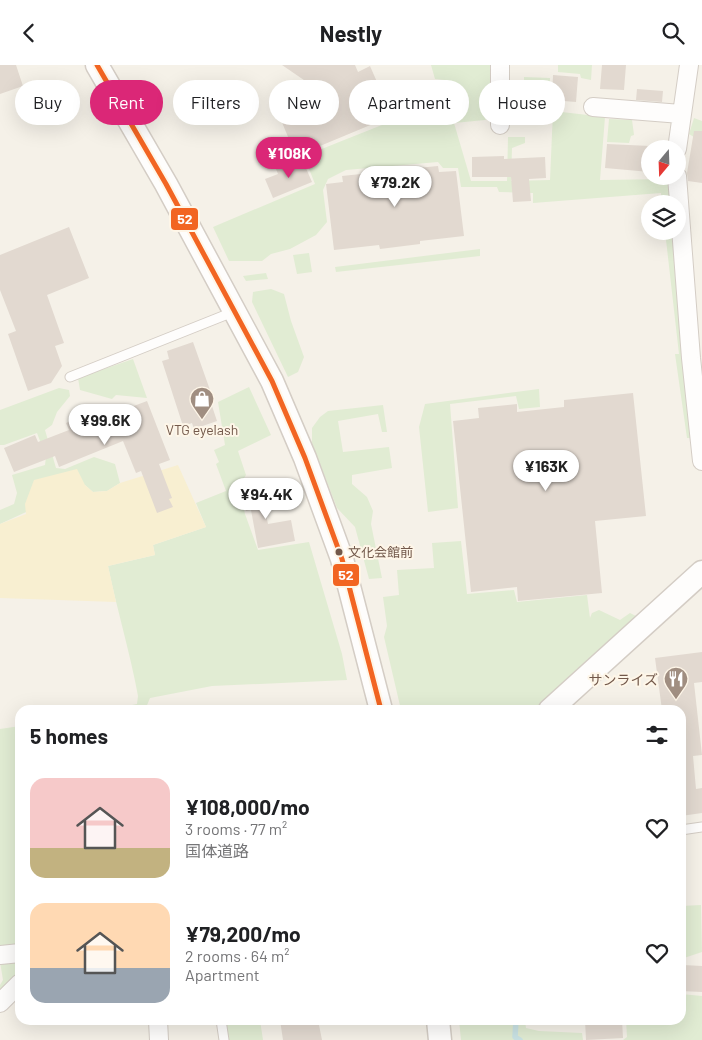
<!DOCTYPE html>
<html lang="en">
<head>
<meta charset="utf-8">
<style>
  body { margin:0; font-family:Barlow,"Noto Sans JP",sans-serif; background:#f6f6f6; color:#202124; height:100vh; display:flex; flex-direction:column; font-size:19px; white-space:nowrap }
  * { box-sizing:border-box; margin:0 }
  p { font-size:16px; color:#757577 }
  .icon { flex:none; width:28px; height:28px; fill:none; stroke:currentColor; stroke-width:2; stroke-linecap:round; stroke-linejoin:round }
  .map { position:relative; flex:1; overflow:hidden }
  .panel { position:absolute; left:15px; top:640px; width:671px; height:320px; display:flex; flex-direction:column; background:#fff; border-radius:15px; box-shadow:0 5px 20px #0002 }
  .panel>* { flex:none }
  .hud { position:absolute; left:15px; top:15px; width:672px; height:45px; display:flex; gap:10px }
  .needle { width:32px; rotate:199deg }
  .tools { position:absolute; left:641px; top:75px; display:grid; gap:10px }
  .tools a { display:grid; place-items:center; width:45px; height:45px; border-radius:50%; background:#fff; box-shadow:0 5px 20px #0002; font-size:25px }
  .price { position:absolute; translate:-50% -42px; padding:0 11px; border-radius:18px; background:#fff; color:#222; font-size:16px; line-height:32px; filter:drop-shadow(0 1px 2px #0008) }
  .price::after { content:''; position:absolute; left:50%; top:30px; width:15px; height:11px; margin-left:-8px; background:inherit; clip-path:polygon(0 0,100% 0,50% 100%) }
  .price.active { background:#db2777; color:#fff }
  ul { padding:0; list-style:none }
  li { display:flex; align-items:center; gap:15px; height:125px; padding:0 15px }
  li span { display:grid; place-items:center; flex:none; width:140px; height:100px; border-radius:15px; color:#555 }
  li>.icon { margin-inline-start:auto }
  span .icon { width:60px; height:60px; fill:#fffc; stroke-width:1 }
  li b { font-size:21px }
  h2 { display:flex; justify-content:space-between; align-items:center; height:60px; padding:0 15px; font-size:21px }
  .tag { padding:0 18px; border-radius:22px; background:#fff; box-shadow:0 5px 20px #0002; font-size:18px; line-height:45px }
  .tag.active { background:#db2777; color:#fff }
  header { display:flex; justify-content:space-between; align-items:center; height:65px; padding:0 15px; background:#fff; font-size:22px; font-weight:700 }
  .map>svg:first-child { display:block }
</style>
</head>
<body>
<header><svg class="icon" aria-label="back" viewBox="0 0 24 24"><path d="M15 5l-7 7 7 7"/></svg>Nestly<svg class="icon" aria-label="search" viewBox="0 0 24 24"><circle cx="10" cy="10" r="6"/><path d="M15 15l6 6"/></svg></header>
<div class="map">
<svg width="702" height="975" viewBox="0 0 702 975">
  <rect width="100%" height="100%" fill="#f5f1e8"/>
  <path fill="#e1ecd3" d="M431 0H492V50L485 55 454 58 471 116H507L508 72H525V78L512 83 511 116 550 115 553 46 605 52 600 115 670 114 672 139H662L661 128 533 138V128L499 127 497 122H461L458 103H443L438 97 346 105 328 114 323 125 327 157 316 170 290 184 271 189 262 196H229L213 162 315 119 304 91 407 50 445 43 444 15 435 14Z
    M558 0H592L591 15 581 13 580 9 558 7Z
    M524 12 550 13 549 28 524 27Z
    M694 53 702 56V77L689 69Z
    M609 54 632 55 634 70 631 71 629 78 607 77Z
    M665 166H675L693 373H687L675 289H679Z
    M480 184V191L336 207 335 202Z
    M309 188 312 207 297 209 293 190Z
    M266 208 268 214 246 216 243 211Z
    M271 224 284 229 291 256 304 292 298 307 288 312 252 237 253 227Z
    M133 294 147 333 116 330 112 334 80 325 78 313Z
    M249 322 271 370 238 386 246 410 239 421 245 449 258 485 309 477 342 589 347 615 212 621 150 633 145 645H107L137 639 138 631C130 587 117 545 108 501L155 490 153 480 206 462 196 438 226 426 216 399 219 397 214 385 225 380 218 337Z
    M59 323 69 325 70 331 57 347 52 360 45 365 56 403 65 404 94 392 115 399 120 418 107 426 93 427 85 420 0 459V445L14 439 17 428 12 410 45 400 46 392 37 368 4 380H0V345Z
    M539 324 540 342 519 344 516 331 450 339 458 443 428 447 419 362 425 339Z
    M383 340 387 367H382L378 349 338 356 343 387 389 382 392 403 352 410V419L367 432 373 446 371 459 382 513 369 514 355 462 337 443 312 378V363L320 352 328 346Z
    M461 476 467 529 514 525 517 537 587 530 590 553 592 548 599 545 620 555 630 548 640 553 538 645H401L384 572 387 561 383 532 399 530 397 505 434 503 432 478Z
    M20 661V881L0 883V664Z
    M701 840 702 887 681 894V841Z
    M20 895V910L0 932V920L3 915 0 897Z
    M681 929 702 931V975H623L627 972 626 955H681Z
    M225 955H260L263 975H229Z
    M459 955H465L466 958 482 955H525L526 963 539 966 582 968 583 975H461Z"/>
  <path fill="#f8efd1" d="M178 400 206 462 153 480 155 490 108 501 116 537 0 533V459L26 449 25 439 34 415 77 404 85 420 93 427 107 426 120 418Z"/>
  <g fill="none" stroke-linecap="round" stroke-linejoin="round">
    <path stroke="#cae3e5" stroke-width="5.5" d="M516 955 515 972 520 975"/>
  </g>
  <path fill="#e2d9d0" d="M0 0H16L23 21 0 29Z
    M282 0H355L358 7 370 1 392 51 296 91 281 55 292 50 286 36 317 24Z
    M602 0H626L624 25 600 24Z
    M553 10 578 12 576 37 552 35Z
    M442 17 443 38 414 39 413 18Z
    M637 24 663 26 662 37 636 35Z
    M515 31 549 33 548 59 514 58Z
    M694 66H702V118L688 116 687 108Z
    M607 79 650 81V107L605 103Z
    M504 91V94L545 92 546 113 529 114 531 136 513 137 511 112H472V92Z
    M302 94 312 117 273 133 265 114 278 109 276 104Z
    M438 101 439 107 456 106 464 171 420 176V179L380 184 379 180 334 185 326 119 343 117 342 111 408 104H414L417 112V103Z
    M69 162 89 213 47 230 64 278 55 281 62 301 51 318 28 326 8 269 16 266 0 225V190Z
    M193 277 210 325 207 326 217 356 194 364 192 358 183 361 162 296 169 294 167 286Z
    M633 328 646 451 595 456 602 528 518 536 517 522 471 527 453 356 479 353 478 343 517 339V347L564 342V335Z
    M147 336 170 395 159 399 172 433 169 434 173 442 157 448 141 406 136 408 123 376 59 402 55 391 14 407 4 383 35 370 38 377 69 365 66 358 98 345 102 353Z
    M260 419 268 459 291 455 295 476 258 483 251 445 246 446 241 422Z
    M702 587V617L694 618 702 690 693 691 696 724 702 723V748L681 751V645H662L655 593Z
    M683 900 702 901V927L681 926Z
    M280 955H318L322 975H283Z
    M585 955H622L623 973 586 975Z"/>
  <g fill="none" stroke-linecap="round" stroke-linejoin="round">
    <defs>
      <path id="service" d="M70 312 233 247
        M681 765 702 762
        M221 955 224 975"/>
      <path id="minor" d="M593 42 681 49
        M500 60V0
        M677 84 689 0
        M677 111 691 293 702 396
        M0 890 20 888
        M0 938 20 918
        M158 955 159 975"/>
      <path id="tertiary" d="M97 0 166 119 272 316 305 393 342 494 381 645
        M550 645 702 507
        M438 955 440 975"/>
    </defs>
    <use href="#service" stroke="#d4cdc5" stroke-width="11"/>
    <use href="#minor" stroke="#d4cdc5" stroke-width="20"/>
    <use href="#tertiary" stroke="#d4cdc5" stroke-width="25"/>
    <use href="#service" stroke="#fefdfc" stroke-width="9"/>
    <use href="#minor" stroke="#fefdfc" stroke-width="18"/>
    <use href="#tertiary" stroke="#fefdfc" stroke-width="22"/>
    <defs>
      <path id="bus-1" d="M97 0 166 119 272 316 305 393 342 494 381 645"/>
    </defs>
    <use href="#bus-1" stroke="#fef6e8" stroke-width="9"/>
    <use href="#bus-1" stroke="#f26522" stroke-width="5"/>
  </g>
  <defs>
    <symbol id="shop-pin" viewBox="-11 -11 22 30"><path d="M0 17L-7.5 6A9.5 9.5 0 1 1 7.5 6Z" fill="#a08e81" stroke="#fef6e8"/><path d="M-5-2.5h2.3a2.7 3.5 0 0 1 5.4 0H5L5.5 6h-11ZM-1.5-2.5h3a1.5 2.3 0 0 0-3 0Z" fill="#fff"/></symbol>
    <symbol id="restaurant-pin" viewBox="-11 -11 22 30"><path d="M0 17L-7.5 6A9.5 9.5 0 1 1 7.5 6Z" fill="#a08e81" stroke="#fef6e8"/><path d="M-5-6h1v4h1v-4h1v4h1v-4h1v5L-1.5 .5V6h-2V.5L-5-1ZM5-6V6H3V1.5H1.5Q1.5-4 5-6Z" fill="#fff"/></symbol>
  </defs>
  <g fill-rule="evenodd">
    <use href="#shop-pin" x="188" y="320" width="28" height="38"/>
    <use href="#restaurant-pin" x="662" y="600" width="28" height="38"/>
  </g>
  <circle fill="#72584a" stroke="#fef6e8" stroke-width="2" cx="339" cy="487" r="4.5"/>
  <g text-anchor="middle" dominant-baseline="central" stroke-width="4" stroke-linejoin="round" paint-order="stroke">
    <g font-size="13" fill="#72584a" stroke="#fef6e8" text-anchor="start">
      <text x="348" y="487">文化会館前</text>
    </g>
    <g font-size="14" fill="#72584a" stroke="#fef6e8">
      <text x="202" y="364">VTG eyelash</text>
      <text x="658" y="614" text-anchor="end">サンライズ</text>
    </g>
  </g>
  <g stroke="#fef6e8" stroke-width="2">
    <rect x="170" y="142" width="29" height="24" rx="5" fill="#f26522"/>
    <rect x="332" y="498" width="28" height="24" rx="5" fill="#f26522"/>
  </g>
  <g font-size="14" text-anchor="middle" font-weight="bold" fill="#fff">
    <text x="185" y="159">52</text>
    <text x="346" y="515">52</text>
  </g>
</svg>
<div class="tools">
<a><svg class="needle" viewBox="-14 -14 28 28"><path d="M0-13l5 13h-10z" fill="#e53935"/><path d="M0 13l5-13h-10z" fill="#757577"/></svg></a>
<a><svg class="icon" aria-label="layers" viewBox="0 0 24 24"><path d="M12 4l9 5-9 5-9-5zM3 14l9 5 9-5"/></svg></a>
</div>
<b class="price active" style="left:289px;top:114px">¥108K</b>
<b class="price" style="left:395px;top:143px">¥79.2K</b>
<b class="price" style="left:105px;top:381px">¥99.6K</b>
<b class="price" style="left:546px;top:427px">¥163K</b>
<b class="price" style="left:266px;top:455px">¥94.4K</b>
<div class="hud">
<a class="tag">Buy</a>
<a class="tag active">Rent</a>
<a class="tag">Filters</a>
<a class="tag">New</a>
<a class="tag">Apartment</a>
<a class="tag">House</a>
</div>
<section class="panel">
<h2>5 homes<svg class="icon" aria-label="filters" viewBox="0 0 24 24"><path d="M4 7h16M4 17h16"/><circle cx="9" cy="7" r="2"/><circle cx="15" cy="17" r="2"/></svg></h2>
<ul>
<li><span style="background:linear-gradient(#f6c9c9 70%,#c2b280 0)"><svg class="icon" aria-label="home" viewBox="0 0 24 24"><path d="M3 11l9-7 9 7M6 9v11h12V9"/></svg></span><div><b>¥108,000/mo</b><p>3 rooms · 77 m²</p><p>国体道路</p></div><svg class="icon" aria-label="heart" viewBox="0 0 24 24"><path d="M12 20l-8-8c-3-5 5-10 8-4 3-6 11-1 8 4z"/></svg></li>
<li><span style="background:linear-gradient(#ffd9b3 65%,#9aa5b1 0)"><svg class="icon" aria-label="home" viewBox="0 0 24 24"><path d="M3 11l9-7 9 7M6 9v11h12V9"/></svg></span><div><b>¥79,200/mo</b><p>2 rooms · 64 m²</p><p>Apartment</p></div><svg class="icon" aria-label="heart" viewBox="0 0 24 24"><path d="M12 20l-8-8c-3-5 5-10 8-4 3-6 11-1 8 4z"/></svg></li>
</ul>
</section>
</div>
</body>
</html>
